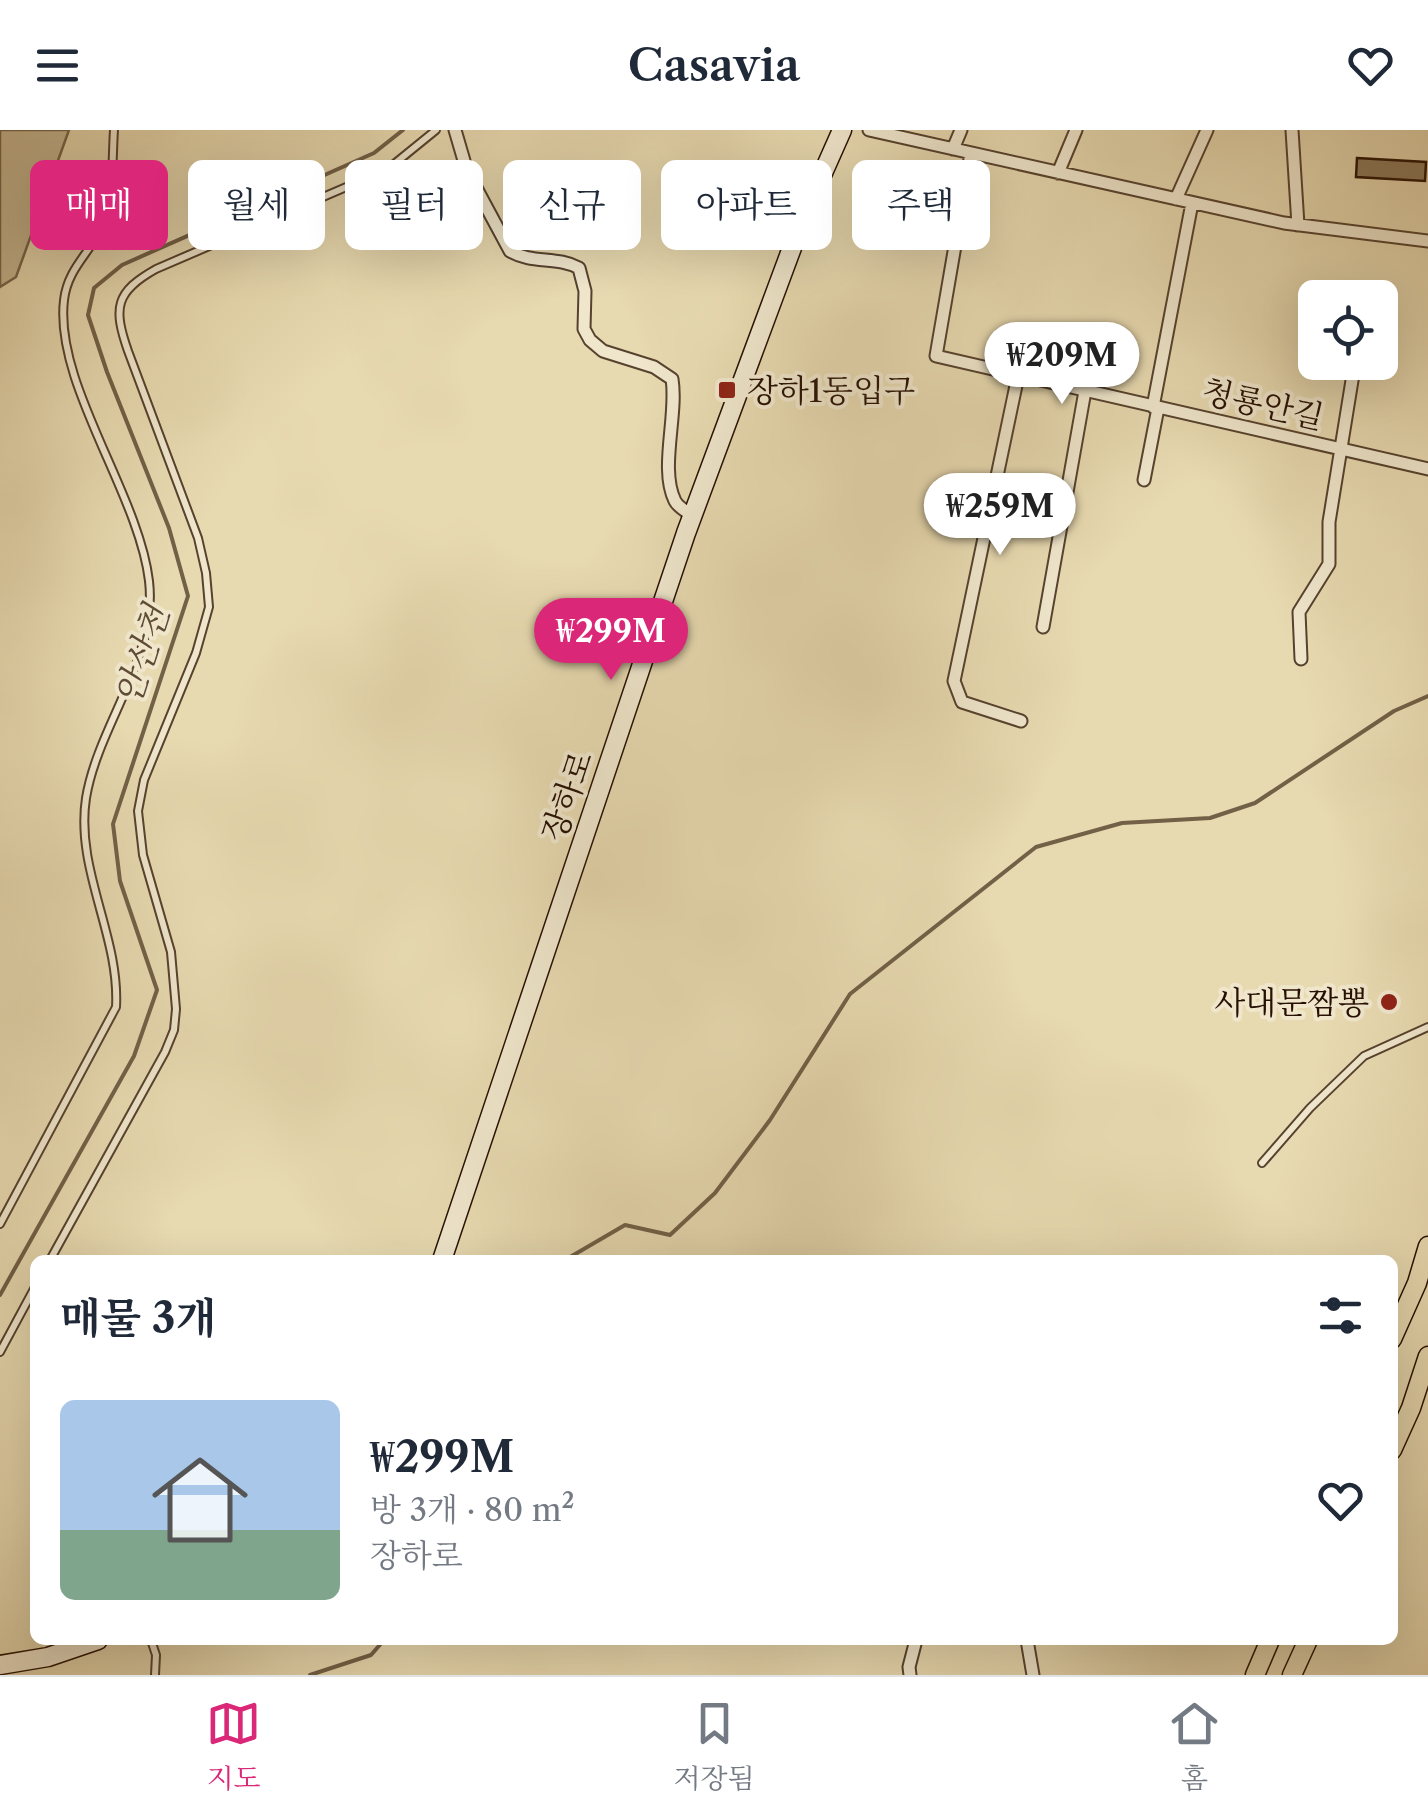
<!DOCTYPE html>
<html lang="ko">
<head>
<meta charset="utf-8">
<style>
  body { margin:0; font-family:"Libre Caslon Text","Noto Serif KR",serif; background:#f6f6f7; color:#1f2937; height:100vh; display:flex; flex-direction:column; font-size:38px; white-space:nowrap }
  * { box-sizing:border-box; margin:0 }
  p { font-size:32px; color:#747a83 }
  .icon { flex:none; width:55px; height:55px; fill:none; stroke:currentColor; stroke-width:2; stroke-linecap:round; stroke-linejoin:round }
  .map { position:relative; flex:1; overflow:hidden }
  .drawer { position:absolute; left:30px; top:1125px; width:1368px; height:390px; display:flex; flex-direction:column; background:#fff; border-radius:15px; box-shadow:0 10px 40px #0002 }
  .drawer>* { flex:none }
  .guide { position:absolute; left:30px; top:30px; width:1370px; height:90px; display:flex; gap:20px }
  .tools { position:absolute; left:1298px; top:150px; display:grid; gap:20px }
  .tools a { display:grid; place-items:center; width:100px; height:100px; border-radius:15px; background:#fff; box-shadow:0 10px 40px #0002; font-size:50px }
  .price { position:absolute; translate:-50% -85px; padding:0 22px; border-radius:35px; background:#fff; color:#222; font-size:32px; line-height:65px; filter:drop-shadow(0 2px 5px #0008) }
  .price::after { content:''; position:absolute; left:50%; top:60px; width:30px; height:22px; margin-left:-15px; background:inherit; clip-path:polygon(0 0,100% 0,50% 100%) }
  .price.selected { background:#db2777; color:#fff }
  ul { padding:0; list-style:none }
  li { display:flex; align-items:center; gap:30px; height:250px; padding:0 30px }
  li span { display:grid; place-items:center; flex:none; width:280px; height:200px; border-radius:15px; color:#555 }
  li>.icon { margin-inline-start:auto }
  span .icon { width:120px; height:120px; fill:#fffc; stroke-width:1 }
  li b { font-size:42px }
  h2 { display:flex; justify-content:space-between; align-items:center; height:120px; padding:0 30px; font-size:42px }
  .pill { padding:0 35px; border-radius:15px; background:#fff; box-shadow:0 10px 40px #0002; font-size:35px; line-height:90px }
  .pill.selected { background:#db2777; color:#fff }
  header { display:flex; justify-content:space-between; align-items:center; height:130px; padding:0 30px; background:#fff; font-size:45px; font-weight:600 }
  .dock { display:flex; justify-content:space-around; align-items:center; height:140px; border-top:2px solid #e0e1e3; background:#fff; font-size:28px; color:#747a83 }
  .dock a { display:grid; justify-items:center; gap:5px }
  .dock .selected { color:#db2777 }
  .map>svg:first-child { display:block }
</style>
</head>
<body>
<header><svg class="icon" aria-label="menu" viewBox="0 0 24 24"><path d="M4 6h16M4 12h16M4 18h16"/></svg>Casavia<svg class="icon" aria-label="heart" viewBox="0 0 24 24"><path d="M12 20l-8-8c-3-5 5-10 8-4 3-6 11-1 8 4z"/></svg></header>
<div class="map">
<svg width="1428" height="1545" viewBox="0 0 1428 1545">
  <rect width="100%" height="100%" fill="#e7d9b0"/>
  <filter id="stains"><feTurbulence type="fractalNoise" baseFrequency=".002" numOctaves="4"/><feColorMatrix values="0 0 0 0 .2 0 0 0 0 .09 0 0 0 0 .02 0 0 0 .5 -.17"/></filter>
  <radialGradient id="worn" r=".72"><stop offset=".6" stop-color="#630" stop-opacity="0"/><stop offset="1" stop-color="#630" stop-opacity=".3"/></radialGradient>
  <path fill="#c6b792" stroke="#76644a" stroke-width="2.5" d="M0 0H69L16 147 0 157Z"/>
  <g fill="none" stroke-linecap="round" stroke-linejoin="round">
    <path stroke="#726047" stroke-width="4" d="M565 1130 625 1095 670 1105 715 1063 770 990 850 864 1036 717 1122 693 1210 688 1255 673 1394 581 1428 566
      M0 1165 134 926 157 860 120 751 113 694 188 466 169 398 107 242 88 185 94 158 122 135 374 23 403 0
      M310 1545 371 1525 384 1510"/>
  </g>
  <path fill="#8a795c" stroke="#261002" stroke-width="2.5" d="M1357 28 1426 32 1425 51 1356 47Z"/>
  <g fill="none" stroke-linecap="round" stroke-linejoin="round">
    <defs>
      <path id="lane" d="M1262 1033 1310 978 1364 926 1428 897
        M0 1094 116 877C120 806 75 740 86 668 98 595 158 528 149 451 139 364 54 254 64 170 68 135 95 120 104 90 114 62 112 29 114 0
        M50 1130 165 922 174 900 176 879 171 822 143 725 138 681 144 650 196 523 209 477 206 443 198 408 128 221C113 178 115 162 156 139L388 39 436 0
        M0 1222 35 1157
        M151 1510 156 1525 155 1545"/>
      <path id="street" d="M455 0 467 41 510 121C532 134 557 126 579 138L585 161 584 199 590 210 603 221 654 237 672 249C678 285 659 339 675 371 678 377 687 382 693 386
        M869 0 1284 93 1428 111
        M1292 0 1298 95
        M953 19 961 0
        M971 23 936 226 1428 339
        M1058 43 1076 0
        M1176 69 1207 0
        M1018 246 954 551 962 572 1021 591
        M1153 277 1192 73
        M1144 350 1158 278
        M993 363 1064 379
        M1043 497 1085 261
        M1301 529 1299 482 1329 434V392L1355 232
        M1027 1510 1033 1545
        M910 1545 909 1537 916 1510"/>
      <path id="secondary" d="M442 1130 686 403 803 88 842 0
        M0 1535 48 1527 98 1510"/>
      <path id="primary" d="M1392 1209 1417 1153 1428 1116
        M1392 1320 1411 1278 1428 1226
        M1255 1545 1270 1510
        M1292 1545 1308 1510"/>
    </defs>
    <use href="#lane" stroke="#56422e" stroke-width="10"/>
    <use href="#street" stroke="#56422e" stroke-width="15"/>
    <use href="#secondary" stroke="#261002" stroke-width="21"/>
    <use href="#primary" stroke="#261002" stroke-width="21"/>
    <use href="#lane" stroke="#efe6cc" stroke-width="6"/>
    <use href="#street" stroke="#efe6cc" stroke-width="11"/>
    <use href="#secondary" stroke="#efe6cc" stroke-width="18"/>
    <use href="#primary" stroke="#e7d9b0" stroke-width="18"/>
  </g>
  <g fill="#8f2418" stroke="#efe6cc" stroke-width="4">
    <rect x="717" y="250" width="20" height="20" rx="5"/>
    <circle cx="1389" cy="872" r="10"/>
  </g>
  <g text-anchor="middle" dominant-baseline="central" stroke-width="8" stroke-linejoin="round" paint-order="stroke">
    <g font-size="32" fill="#261002" stroke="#efe6cc" text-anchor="start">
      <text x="747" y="260">장하1동입구</text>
      <text x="1369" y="872" text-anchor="end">사대문짬뽕</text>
    </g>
    <g font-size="32" fill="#261002" stroke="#efe6cc">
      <text transform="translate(1263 274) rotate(13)">청룡안길</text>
      <text transform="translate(567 666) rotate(-71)">장하로</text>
    </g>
    <g font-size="35" font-style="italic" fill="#5f4c36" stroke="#efe6cc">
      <text transform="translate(142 525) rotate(-72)">안산천</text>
    </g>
  </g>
  <rect width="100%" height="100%" filter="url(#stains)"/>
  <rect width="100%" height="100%" fill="url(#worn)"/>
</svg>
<div class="tools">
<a><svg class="icon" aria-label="locate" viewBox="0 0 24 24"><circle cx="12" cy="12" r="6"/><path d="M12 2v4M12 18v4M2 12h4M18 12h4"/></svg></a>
</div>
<b class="price" style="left:1062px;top:277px">₩209M</b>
<b class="price" style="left:1000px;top:428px">₩259M</b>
<b class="price selected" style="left:611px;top:553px">₩299M</b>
<div class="guide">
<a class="pill selected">매매</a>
<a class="pill">월세</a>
<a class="pill">필터</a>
<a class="pill">신규</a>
<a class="pill">아파트</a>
<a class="pill">주택</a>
</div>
<section class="drawer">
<h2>매물 3개<svg class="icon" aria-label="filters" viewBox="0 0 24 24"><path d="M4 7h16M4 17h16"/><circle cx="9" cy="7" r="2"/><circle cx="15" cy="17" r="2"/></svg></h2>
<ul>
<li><span style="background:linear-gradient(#a9c7e8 65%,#7fa58c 0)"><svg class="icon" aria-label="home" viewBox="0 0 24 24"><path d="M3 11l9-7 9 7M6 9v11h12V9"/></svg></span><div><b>₩299M</b><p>방 3개 · 80 m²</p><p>장하로</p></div><svg class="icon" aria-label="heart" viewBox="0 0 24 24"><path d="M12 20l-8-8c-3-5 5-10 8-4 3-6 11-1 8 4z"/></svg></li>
</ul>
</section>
</div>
<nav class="dock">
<a class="selected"><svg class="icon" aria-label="map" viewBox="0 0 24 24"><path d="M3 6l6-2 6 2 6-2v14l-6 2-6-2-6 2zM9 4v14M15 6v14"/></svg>지도</a>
<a><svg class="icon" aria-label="saved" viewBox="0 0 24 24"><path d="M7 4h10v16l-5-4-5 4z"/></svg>저장됨</a>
<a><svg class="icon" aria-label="home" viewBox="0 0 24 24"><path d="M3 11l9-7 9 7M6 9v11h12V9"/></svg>홈</a>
</nav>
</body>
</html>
